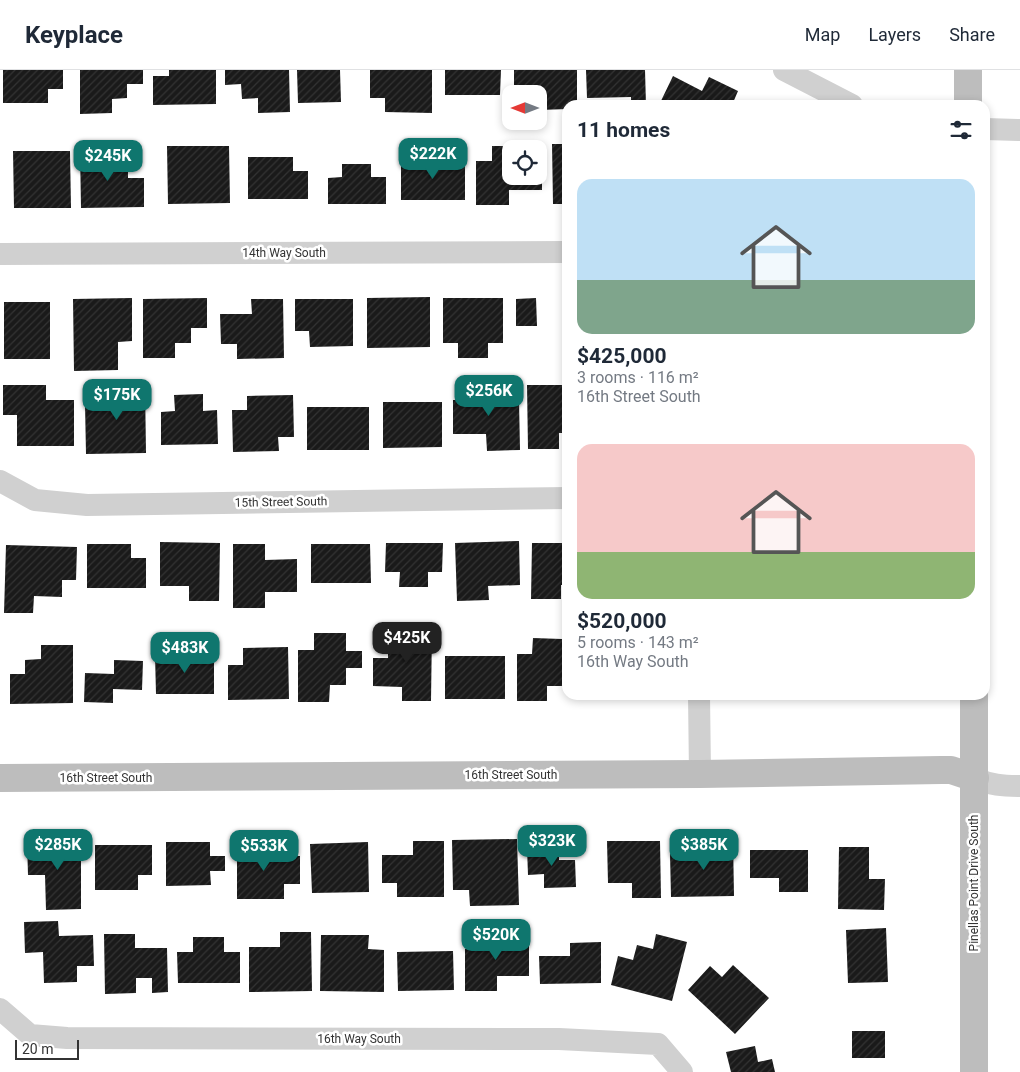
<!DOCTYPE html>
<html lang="en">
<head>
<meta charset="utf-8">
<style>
  body { margin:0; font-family:Roboto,sans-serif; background:#f6f6f7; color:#1f2937; height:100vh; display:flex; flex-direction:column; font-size:19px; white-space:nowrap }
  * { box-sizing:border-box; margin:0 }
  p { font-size:16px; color:#747a83 }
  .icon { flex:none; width:28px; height:28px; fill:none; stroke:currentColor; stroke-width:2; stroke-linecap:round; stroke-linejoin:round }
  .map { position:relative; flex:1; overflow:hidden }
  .sheet { position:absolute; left:562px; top:30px; width:428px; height:600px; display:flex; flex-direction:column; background:#fff; border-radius:15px; box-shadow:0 2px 8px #0003 }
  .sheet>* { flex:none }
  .needle { width:32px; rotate:270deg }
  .fabs { position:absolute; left:502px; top:15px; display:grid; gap:10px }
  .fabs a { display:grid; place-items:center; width:45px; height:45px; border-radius:10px; background:#fff; box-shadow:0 2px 8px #0003; font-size:25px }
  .scale { position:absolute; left:15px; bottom:12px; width:64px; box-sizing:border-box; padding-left:5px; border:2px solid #333; border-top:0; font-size:14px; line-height:18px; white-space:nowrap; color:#333; -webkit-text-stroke:4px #fff; paint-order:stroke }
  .price { position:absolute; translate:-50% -42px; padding:0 11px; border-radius:10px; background:#0f766e; color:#fff; font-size:16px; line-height:32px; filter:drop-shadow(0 1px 2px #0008) }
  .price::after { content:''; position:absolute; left:50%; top:30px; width:15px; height:11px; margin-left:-8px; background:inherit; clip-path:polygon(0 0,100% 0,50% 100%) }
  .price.selected { background:#222; color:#fff }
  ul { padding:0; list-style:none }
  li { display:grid; align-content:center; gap:10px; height:265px; padding:0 15px }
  li span { display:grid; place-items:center; height:155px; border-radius:15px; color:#555 }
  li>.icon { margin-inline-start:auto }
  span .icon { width:90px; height:90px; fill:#fffc; stroke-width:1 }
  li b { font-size:21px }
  h2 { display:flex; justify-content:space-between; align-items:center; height:60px; padding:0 15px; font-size:21px }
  header { display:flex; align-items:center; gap:30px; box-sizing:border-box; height:70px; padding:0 25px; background:#fff; border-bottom:1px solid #e0e1e3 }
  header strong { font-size:24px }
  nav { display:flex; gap:28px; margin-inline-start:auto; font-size:18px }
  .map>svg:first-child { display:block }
</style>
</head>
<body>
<header>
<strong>Keyplace</strong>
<nav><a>Map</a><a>Layers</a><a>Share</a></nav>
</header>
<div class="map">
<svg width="1020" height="1002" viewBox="0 0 1020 1002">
  <defs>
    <pattern id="building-hatch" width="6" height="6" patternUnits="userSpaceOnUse" patternTransform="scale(1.25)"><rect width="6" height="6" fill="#1a1a1a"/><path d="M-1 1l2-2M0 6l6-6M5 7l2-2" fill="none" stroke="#333"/></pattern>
  </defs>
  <rect width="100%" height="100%" fill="#fff"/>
  <path fill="url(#building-hatch)" d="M3 0H63V19H48V33H3Z
    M80 0H143V14H127V28L112 29V43L80 44Z
    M169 0H216V34L153 35V6H169Z
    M225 0H289L290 42 258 43V28L242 29 241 14 225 15Z
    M297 0H340L341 32 298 33Z
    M370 0H432V43L385 42V28H370Z
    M445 0H501L500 25H445Z
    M514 0H577V35H568V39L539 40V24H514Z
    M586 0H645L646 35H631V27L587 28Z
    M673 6 702 21 709 7 738 21 732 35H659Z
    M748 30 757 35H744Z
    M552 74H568V134H553Z
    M167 76H229L230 133 168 134Z
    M492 76H525V79H511V106H539V90H542V120H509V135H476V91H492Z
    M112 79V94H128V108H144V137L81 138 80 80Z
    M13 81H70L71 138H14Z
    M248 87H293V101H308V129H248Z
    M401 90H465V130H401Z
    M342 94H371V107H386V134H328V108L342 107Z
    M430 227V277L367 278V228Z
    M132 228V271L118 272V300L74 301 73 229Z
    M207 228V258H191V273H175V288H143V229Z
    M443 228H503V273H488V288H458V273H443Z
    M536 228 537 256H516V229Z
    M251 229H283L284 288 237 289V274H221L220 244H252Z
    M295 229H353V276L310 277 309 261H295Z
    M4 232H50V289H4Z
    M469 313H502V330H519L520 380 487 381 486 364H453V330H469Z
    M3 315H46V330H74V376H17V345H3Z
    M145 315 146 383 86 384 85 334H100L99 317Z
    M527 315H568V363H559V379H528Z
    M203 324V341L217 340 218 374 161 375V342L175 341 174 325Z
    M293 325 294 367H278L279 381 233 382 232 340H247V326Z
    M383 332H442V377L383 378Z
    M307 337H369V380H307Z
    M519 471 520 515 488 516 489 530 457 531 455 473Z
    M160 472 220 473 219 531H189V516H160Z
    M386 473H443L442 502H428V517H399L400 502H385Z
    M532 473H568V515H561V529H531Z
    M87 474H131V488H146V518H87Z
    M233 474H265V490L297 489V522H265V538H233Z
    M311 474H370L371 513H311Z
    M6 475 77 477 76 510H62V527L34 526 33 543H4Z
    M388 559H432L431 631H402V617L373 616V588H388Z
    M314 563H346V581H362V598H346V615H330L329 632H298V580H314Z
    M533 568 562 569V584H568V616H547V631H517V584H532Z
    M41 575H73V633L10 634V604H25V590L41 589Z
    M288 577 289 629 228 630V595H243V578Z
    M214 584V624H156L155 585Z
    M445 586H505V629H445Z
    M114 590 143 591 142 620 113 619V633L84 632 85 603 114 604Z
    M590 625H622V630H590Z
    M517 769 519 835 470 836 469 820H453L452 770Z
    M702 769H733L734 826 671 827 670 784 702 783Z
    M81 770V839L46 840 45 805H28L27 771Z
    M237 771H268V786H300V814H284V829H237Z
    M413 771H444V827H397V813H382V785H413Z
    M607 771H660L661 828H632V813H608Z
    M166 772H210V786H225V801H210L211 815 166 816Z
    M368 772 369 822 312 823 310 774Z
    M95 775H152V805H138V820H95Z
    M559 776V790H575L576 817 544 818V804L528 805 527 778Z
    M839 777H869V809H885L884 840 838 839Z
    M750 780H808V822H779V808H750Z
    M58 851 59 866 93 865 94 896H77V912L44 913 43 882 25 883 24 852Z
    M886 858 888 912 848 913 846 860Z
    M280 862H311L312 921 249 922V877H280Z
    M104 864H135V878H167L168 922 152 923V908H136V923L105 924Z
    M481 864H529V906H497V921H465V879L481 878Z
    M656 864 687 872 672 931 611 915 618 886 633 890 637 875 653 879Z
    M321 865H369L368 879 384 880V922L320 921Z
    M193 867H224V882H240V913H178L177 882H193Z
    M601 872V913L540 914 539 886H570V873Z
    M453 881 454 920 398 921 397 882Z
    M733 895 769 928 735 964 688 920 710 896 722 907Z
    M852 961H885V988H852Z
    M755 976 758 992 772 989 775 1002H731L726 982Z"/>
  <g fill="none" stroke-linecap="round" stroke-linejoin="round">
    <path stroke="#d0d0d0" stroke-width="22" d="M784 0 852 35
      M985 59 1020 60
      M0 184 568 182
      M0 411 35 430 87 435 568 428
      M699 625 700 704
      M975 708C990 715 1003 716 1020 716
      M0 939 30 965 67 968 559 969 658 974 682 1002"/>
    <path stroke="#bdbdbd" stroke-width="28" d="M968 0V35
      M0 708 700 704 941 700H951L975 708
      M974 1002V625"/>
  </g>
  <g text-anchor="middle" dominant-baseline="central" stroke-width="5" stroke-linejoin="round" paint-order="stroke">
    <g font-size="12" fill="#333" stroke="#fff">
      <text x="284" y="183">14th Way South</text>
      <text transform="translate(281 432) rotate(-1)">15th Street South</text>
      <text x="511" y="705">16th Street South</text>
      <text x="106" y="708">16th Street South</text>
      <text transform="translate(974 813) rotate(-90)">Pinellas Point Drive South</text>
      <text x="359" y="969">16th Way South</text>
    </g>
  </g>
</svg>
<div class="fabs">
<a><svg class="needle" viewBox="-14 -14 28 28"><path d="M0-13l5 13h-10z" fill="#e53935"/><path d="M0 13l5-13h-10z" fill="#747a83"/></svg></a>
<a><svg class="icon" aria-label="locate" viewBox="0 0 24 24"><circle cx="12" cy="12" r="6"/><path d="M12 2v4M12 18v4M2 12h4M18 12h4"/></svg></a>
</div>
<div class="scale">20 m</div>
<b class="price" style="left:433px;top:110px">$222K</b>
<b class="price" style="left:108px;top:112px">$245K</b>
<b class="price" style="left:489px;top:347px">$256K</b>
<b class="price" style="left:117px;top:351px">$175K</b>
<b class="price selected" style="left:407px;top:594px">$425K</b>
<b class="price" style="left:185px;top:604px">$483K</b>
<b class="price" style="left:552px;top:797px">$323K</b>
<b class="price" style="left:58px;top:801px">$285K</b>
<b class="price" style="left:704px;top:801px">$385K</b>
<b class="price" style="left:264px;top:802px">$533K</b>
<b class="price" style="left:496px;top:891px">$520K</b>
<section class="sheet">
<h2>11 homes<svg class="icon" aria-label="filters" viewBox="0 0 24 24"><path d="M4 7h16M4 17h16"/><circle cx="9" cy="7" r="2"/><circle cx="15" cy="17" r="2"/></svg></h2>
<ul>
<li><span style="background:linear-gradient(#bfe0f5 65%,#7fa58c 0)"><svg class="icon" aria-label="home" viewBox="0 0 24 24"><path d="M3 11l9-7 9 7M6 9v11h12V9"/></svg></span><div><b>$425,000</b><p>3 rooms · 116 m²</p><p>16th Street South</p></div></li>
<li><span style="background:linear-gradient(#f6c9c9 70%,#8fb573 0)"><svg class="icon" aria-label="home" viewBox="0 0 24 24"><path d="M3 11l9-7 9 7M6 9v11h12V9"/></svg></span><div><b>$520,000</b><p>5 rooms · 143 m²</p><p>16th Way South</p></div></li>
</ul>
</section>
</div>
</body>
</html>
